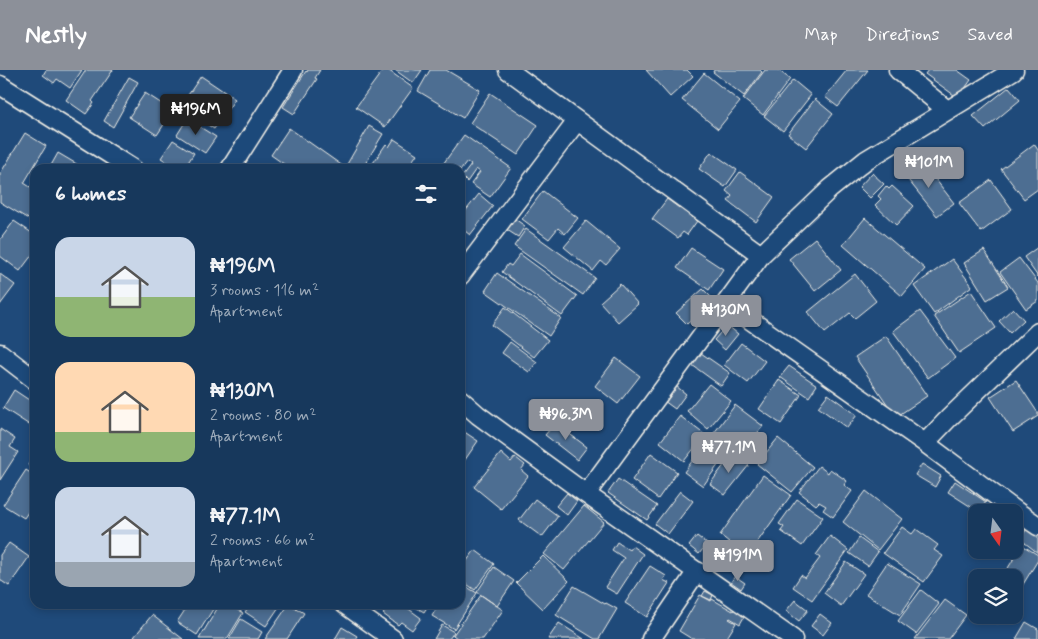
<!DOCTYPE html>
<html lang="en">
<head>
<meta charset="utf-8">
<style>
  body { margin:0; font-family:Mynerve,sans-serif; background:#203f62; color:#f1f3f6; height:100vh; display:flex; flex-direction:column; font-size:19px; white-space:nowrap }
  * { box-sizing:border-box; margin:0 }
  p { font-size:16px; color:#9eacbb }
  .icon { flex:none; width:28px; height:28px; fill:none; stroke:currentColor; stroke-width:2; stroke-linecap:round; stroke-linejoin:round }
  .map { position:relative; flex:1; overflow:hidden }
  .details { position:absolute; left:30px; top:94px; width:435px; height:445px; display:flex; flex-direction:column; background:#17385c; border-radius:15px; box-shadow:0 2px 8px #0003,0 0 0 1px #365272 }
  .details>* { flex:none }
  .needle { width:32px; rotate:166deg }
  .controls { position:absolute; left:968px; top:434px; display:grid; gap:10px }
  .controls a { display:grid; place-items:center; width:55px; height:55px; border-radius:10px; background:#17385c; box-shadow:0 2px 8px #0003,0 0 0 1px #365272; font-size:25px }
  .price { position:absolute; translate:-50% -42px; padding:0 11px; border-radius:5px; background:#8c9099; color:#fff; font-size:16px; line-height:32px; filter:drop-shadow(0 1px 2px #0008) }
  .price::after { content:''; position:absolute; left:50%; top:30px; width:15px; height:11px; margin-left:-8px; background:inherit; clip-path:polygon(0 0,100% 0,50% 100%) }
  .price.selected { background:#222; color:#fff }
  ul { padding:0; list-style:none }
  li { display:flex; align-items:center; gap:15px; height:125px; padding:0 25px }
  li span { display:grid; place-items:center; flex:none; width:140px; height:100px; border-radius:15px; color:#555 }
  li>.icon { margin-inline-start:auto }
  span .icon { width:60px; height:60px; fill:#fffc; stroke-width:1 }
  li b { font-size:21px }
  h2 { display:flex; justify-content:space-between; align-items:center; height:60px; padding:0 25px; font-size:21px }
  header { display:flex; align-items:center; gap:30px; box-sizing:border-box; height:70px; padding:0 25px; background:#8c9099; color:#fff }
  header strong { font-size:24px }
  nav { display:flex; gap:28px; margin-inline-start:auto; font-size:18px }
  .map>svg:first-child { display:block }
</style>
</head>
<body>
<header>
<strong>Nestly</strong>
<nav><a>Map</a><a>Directions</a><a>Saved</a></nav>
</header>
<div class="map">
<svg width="1038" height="569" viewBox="0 0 1038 569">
  <rect width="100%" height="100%" fill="#1f4a7a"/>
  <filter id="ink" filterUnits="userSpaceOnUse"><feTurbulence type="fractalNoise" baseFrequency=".02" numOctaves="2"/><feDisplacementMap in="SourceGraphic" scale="10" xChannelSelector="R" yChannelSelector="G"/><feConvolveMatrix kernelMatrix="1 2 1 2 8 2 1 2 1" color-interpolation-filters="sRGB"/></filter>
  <g filter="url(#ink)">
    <path fill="#4d6e92" stroke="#f4f1e8" d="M46 0H82L70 18 57 9 54 13 43 5Z
      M86 0H113L92 31 94 33 86 44 66 30Z
      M308 0H320L315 8 317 9 294 44 283 37 306 1 307 2Z
      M383 0H388L413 18 385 57 356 37Z
      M395 0H422L413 13Z
      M430 0H446L480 20 463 48 418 21Z
      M646 0H687L693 6 670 27Z
      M714 0H760L762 2 744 26 713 2Z
      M765 0H778L790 9 763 45 743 29Z
      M847 0H868L838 37 825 27Z
      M928 0H957L971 10 958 28 925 4Z
      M704 3 740 32 718 59 682 30Z
      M201 6 235 29 214 59 180 37Z
      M129 7 138 12 113 57 104 51Z
      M793 10 811 25 783 61 764 46Z
      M1009 17 1020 30 985 59 973 46Z
      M145 23 173 41 157 65 129 47Z
      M490 23 538 55 518 85 470 53Z
      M815 29 833 44 806 78 788 64Z
      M187 49 216 67 205 83 177 65Z
      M369 56 383 64 362 99H352L346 96Z
      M289 58 347 99H291L271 85Z
      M25 63 46 76 24 113 35 120V153L0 132V104Z
      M464 65 511 98 490 127 471 114 480 102 476 99 467 112 462 107 471 95 467 92 460 101V99H449L443 94Z
      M394 69 417 84 407 99H369L386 74 389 77Z
      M173 70 194 83 184 99H178L161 88Z
      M1034 74 1038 80V119L1024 129 1001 99Z
      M711 82 737 100 725 117 699 99Z
      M58 83 80 96 78 99H49Z
      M922 92 954 133 937 146 905 106Z
      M740 102 774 127 756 152 728 131 732 126 726 121Z
      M872 103 884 114 870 128 859 117Z
      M991 110 1012 139 981 162 959 133Z
      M886 116 889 119 892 116 914 136 896 155 875 135 881 129 878 126Z
      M543 121 578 148 565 164 558 158 549 169 522 149Z
      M479 124 493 136 470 165 460 157V148Z
      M667 129 697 151 687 165 683 162 678 168 652 149Z
      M512 147 525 156 518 167 504 158Z
      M865 148 925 199 902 226 843 175Z
      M14 151 35 165V181L20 201 0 186V170Z
      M586 151 620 179 606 195 601 191 593 201 564 177Z
      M526 159 595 208 583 225 514 176Z
      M815 168 841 200 815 221 789 189Z
      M1038 177V207L1024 187Z
      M691 178 723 199 709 220 677 198Z
      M984 180 1008 217 987 230 964 193Z
      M520 184 577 226 562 246 502 202 508 194 511 196Z
      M1019 188 1038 213V231L1026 239 1000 202Z
      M952 189 972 216 934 244 914 216Z
      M497 203 561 248 549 266 485 221Z
      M0 204 15 215 0 235Z
      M855 204 876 231 855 248 850 243 825 263 808 242Z
      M620 214 638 234 618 252 600 232Z
      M703 219 713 229 687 254 676 243Z
      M971 221 996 258 959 283 934 246Z
      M505 237 548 270 534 287 492 255Z
      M1013 238 1024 250 1010 263 999 251Z
      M920 241 955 288 928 308 893 261Z
      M727 255 738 264 725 280 714 270Z
      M886 266 927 326 896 347 855 287Z
      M510 272 537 292 529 302 502 283Z
      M741 273 765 291 748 313 724 295Z
      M701 283 730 303 721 316 692 295Z
      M616 288 640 306 618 334 595 316Z
      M789 296 817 315 809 327 780 307Z
      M779 310 801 325 781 354 759 339Z
      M1016 310 1038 343V346L1013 362 990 327Z
      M709 314 731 331 708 359 687 341Z
      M676 316 686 324 675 339 664 331Z
      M14 320 35 334V351L31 356 3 338Z
      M828 324 857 345 847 358 818 337Z
      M735 335 763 356 741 384 714 363Z
      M680 346 705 365 684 391 660 372Z
      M555 353 587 377 577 390 545 365Z
      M0 359 15 369 10 377 18 382 0 410Z
      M460 359 478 371 460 397Z
      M711 366 729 380 703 416 684 402Z
      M778 368 813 397 792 422 757 394Z
      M501 383 511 392 515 387 525 395 521 400 528 406 501 439 474 417Z
      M651 383 677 402 658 429 632 410Z
      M733 383 749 395 725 425 710 414Z
      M35 385V400L28 395Z
      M922 394 941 406 935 417 915 405Z
      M819 396 828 403 830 399 847 411 844 415 852 421 833 447 823 440 826 436 819 432 816 435 799 422Z
      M26 400 35 406V432L24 448 3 435Z
      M763 405 791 425 748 485 739 479 735 485 725 477 729 472 720 465Z
      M618 409 657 436 647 450 608 423Z
      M955 411 986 432 979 442 948 422Z
      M680 421 693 431 668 464 655 454Z
      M866 421 902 449 878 480 843 452Z
      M567 423 577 431 567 445 556 436Z
      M535 429 558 446 542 467 519 450Z
      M797 429 823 447 802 476 781 461 784 457 779 454Z
      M584 436 604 452 564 500 544 484Z
      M902 457 912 464 916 459 938 475 934 480 943 486 924 512 883 483Z
      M1028 457 1038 465V483L1020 469Z
      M697 466 707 474 699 484 689 476Z
      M830 466 848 480 812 530 793 517 801 505 805 508 820 488 816 485Z
      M859 468 878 482 868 496 849 483Z
      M617 472 629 480 632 476 643 484 617 524 605 517 624 488 612 480Z
      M9 473 29 487 9 516 0 510V485Z
      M1022 475 1038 485V490L1014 529V508H1002Z
      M475 480 494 494 475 520 460 509V500Z
      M543 486 569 511 543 539 516 513Z
      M846 492 864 504 841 536 824 523Z
      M887 493 921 514 900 545 866 524Z
      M650 496 666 506 663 510 669 513 647 547 625 533Z
      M494 497 514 511 497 536 477 522Z
      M735 506 745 513 741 519 731 512Z
      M460 513 477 523 454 559 432 546 439 534H460Z
      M574 516 605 534 606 533 617 539 599 569H595L556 545Z
      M921 520 939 534 916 564 898 551Z
      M705 521 713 525 711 530 702 526Z
      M481 525 503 540 483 569H458L453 565Z
      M700 525 711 531 712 529 733 541 737 534 748 540 740 554 730 548 729 549 736 553 726 569H692L679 561Z
      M795 530 808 540 799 551 786 541Z
      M945 530 966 545 948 569H915Z
      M189 534H211L215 536 197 565 177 552Z
      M220 534H227L243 543 227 569H199Z
      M251 534H281L266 556 245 542Z
      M289 534 304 543 287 569H265Z
      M391 534H402L421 548 412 560 401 552 398 555 383 544Z
      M410 534H429L424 542Z
      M820 544 832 553 823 565 811 556Z
      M152 545 183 569H138L134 567Z
      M984 545H1003L998 554Z
      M241 549 262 562 258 569H229Z
      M1026 552 1038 559V569H1016Z
      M559 553 584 569H548Z
      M442 555 454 562 449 569H434Z
      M342 557 357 566 355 569H335Z"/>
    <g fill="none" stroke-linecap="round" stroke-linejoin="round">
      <defs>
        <path id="minor" d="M508 0 761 185
          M898 0 947 40
          M0 15 133 99
          M230 99 293 0
          M460 206 577 51
          M726 233 761 185 830 119 866 90 1014 0
          M0 283 35 310
          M460 329 478 345 586 424 793 569
          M925 373 949 348 1038 262
          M586 424 726 233 925 373 1019 443 1038 456
          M344 534 393 569
          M651 569 697 501"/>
      </defs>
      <use href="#minor" stroke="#f4f1e8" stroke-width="21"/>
      <use href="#minor" stroke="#1f4a7a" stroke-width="18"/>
    </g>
  </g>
</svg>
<div class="controls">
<a><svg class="needle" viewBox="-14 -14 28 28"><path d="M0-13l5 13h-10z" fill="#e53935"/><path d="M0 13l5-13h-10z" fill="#9eacbb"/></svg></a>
<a><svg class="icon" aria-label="layers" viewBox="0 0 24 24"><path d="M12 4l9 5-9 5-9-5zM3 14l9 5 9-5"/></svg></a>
</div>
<b class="price selected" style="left:196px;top:66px">₦196M</b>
<b class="price" style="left:929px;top:119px">₦101M</b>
<b class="price" style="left:726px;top:267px">₦130M</b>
<b class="price" style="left:566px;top:371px">₦96.3M</b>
<b class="price" style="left:729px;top:404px">₦77.1M</b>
<b class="price" style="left:738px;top:512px">₦191M</b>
<section class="details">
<h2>6 homes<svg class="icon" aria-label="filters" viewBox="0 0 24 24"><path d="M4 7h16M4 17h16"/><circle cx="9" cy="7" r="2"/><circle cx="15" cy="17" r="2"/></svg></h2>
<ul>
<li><span style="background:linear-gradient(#c9d6e8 60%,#8fb573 0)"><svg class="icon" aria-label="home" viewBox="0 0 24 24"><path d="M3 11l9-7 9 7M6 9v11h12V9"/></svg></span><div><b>₦196M</b><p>3 rooms · 116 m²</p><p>Apartment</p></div></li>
<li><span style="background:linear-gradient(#ffd9b3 70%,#8fb573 0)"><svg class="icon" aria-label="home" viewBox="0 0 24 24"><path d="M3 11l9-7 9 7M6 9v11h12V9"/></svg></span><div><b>₦130M</b><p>2 rooms · 80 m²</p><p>Apartment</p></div></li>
<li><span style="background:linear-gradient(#c9d6e8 75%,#9aa5b1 0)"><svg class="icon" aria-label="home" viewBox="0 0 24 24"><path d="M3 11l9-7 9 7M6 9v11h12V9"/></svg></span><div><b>₦77.1M</b><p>2 rooms · 66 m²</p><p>Apartment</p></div></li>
</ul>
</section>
</div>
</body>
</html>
